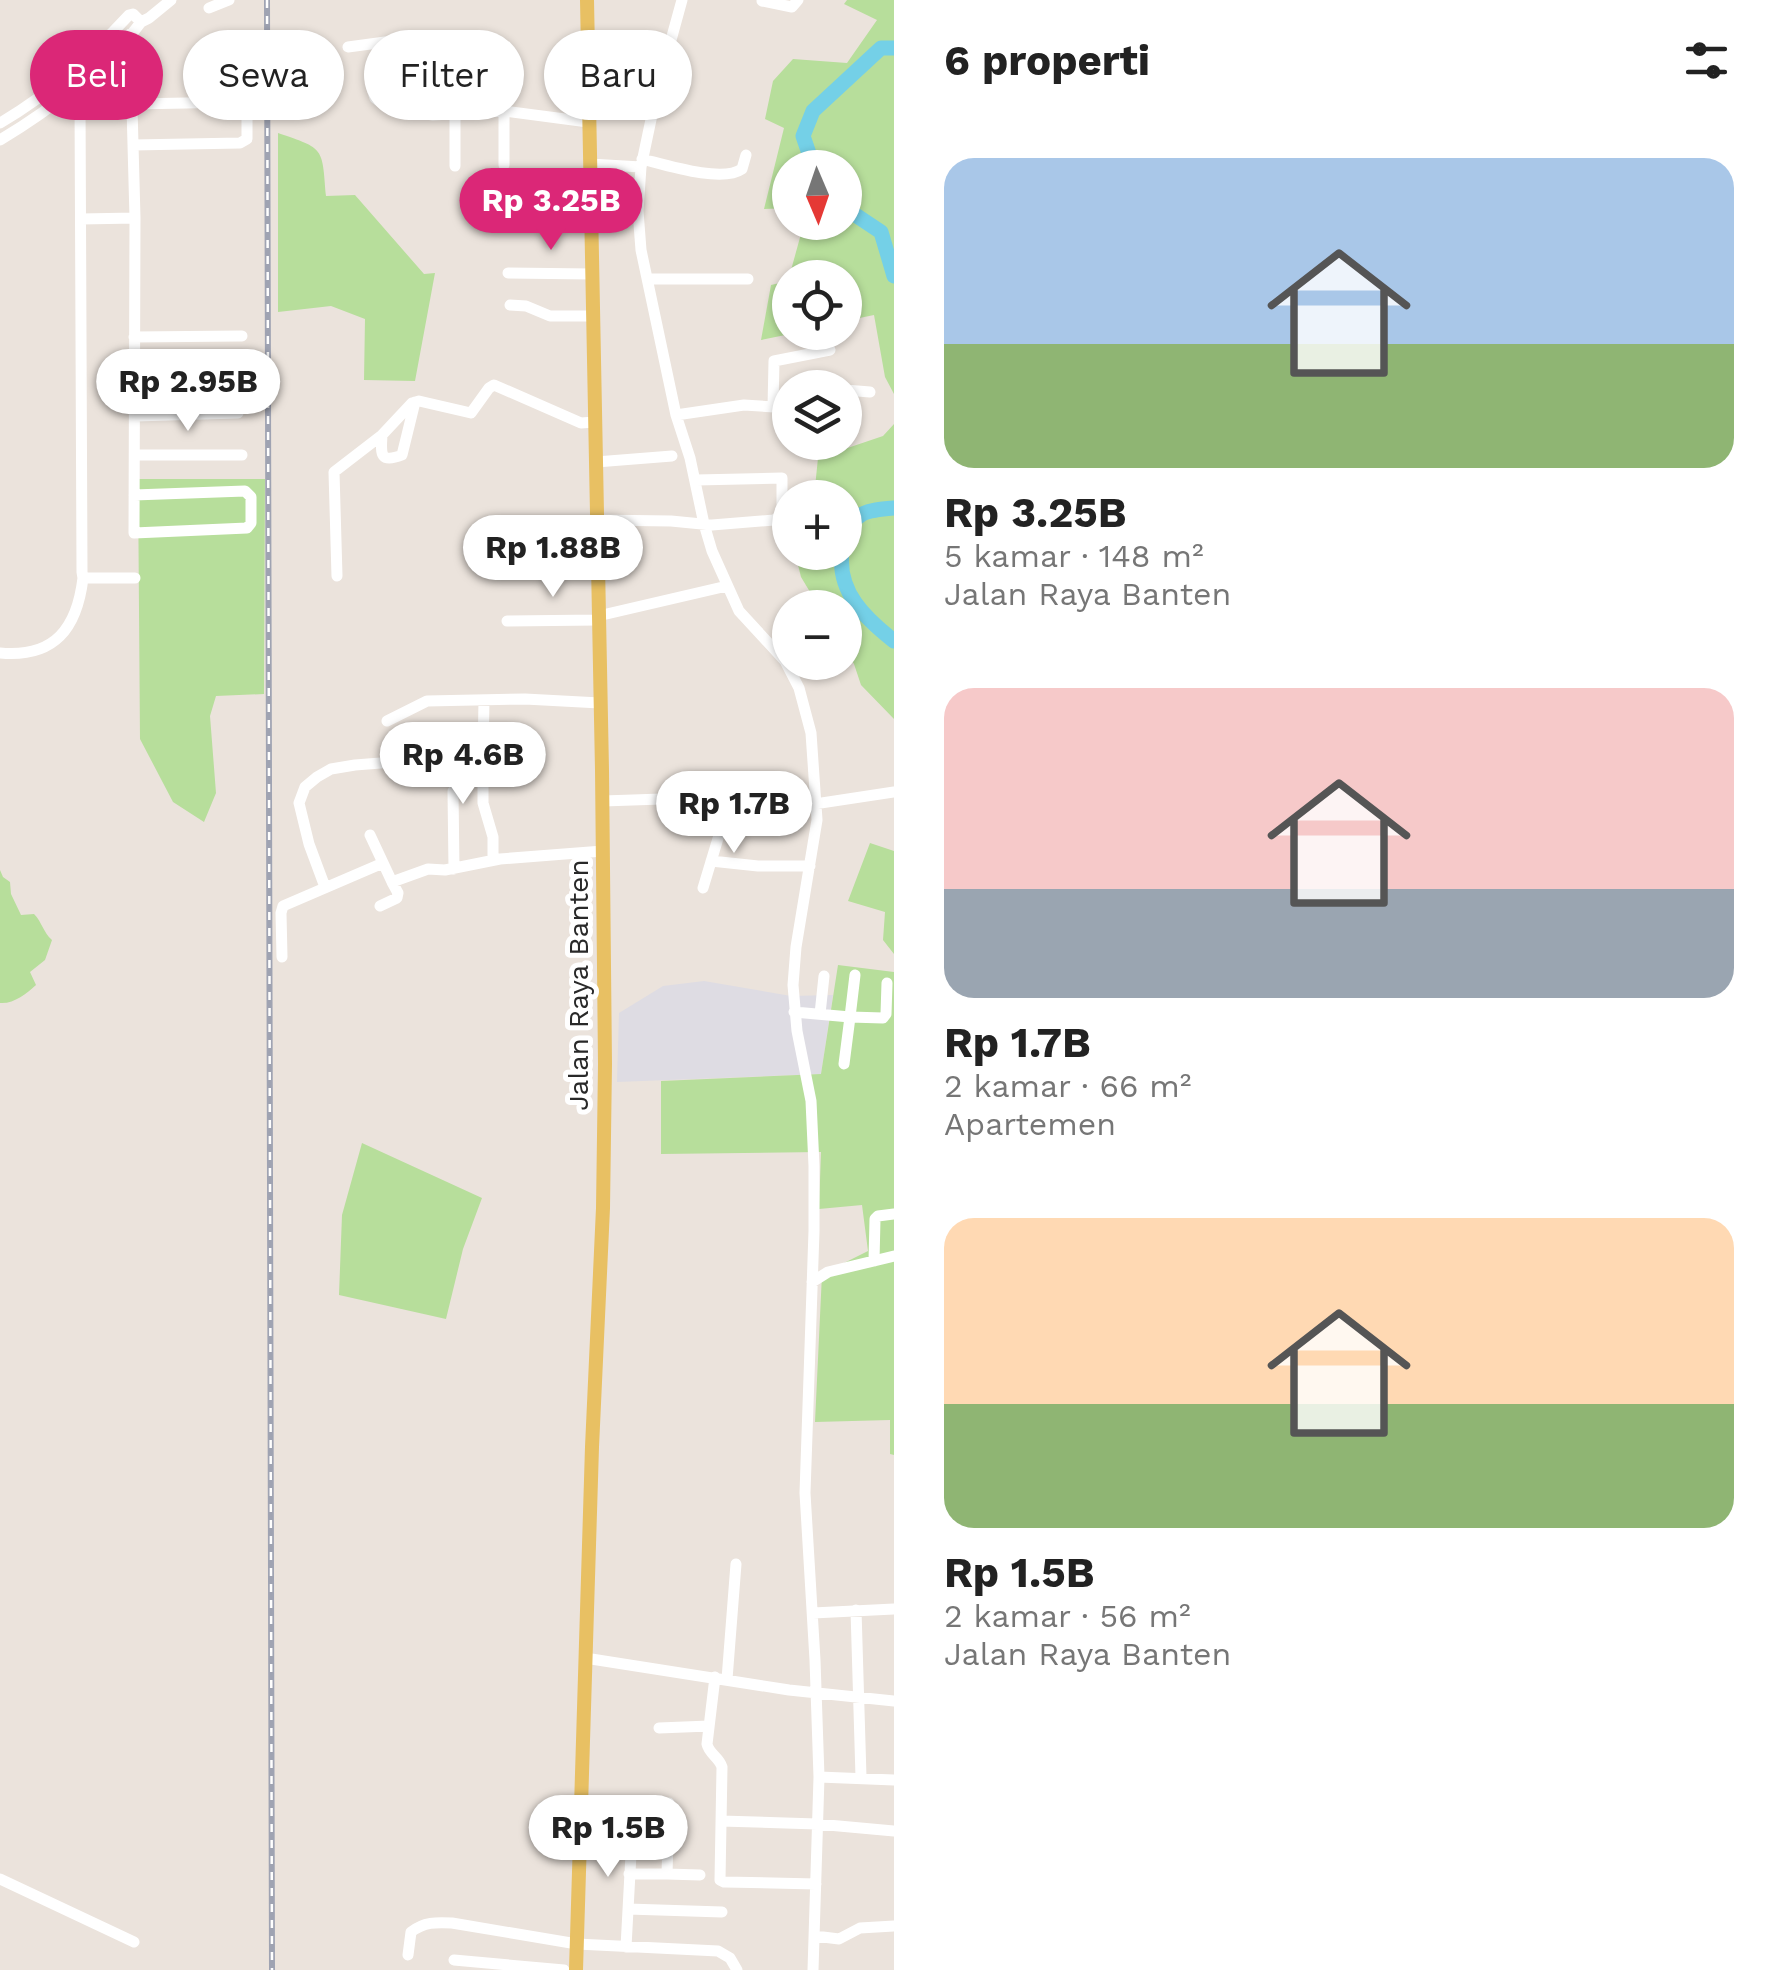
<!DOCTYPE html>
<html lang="id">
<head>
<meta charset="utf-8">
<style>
  body { margin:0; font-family:"Work Sans",sans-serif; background:#f2f2f2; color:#222; height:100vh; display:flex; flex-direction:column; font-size:38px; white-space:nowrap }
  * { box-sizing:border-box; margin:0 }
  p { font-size:32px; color:#767676 }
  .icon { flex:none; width:55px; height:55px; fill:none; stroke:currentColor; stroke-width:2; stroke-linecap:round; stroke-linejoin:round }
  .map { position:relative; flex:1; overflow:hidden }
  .sheet { display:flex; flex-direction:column; background:#fff; width:890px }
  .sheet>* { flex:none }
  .top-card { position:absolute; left:30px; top:30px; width:712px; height:90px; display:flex; gap:20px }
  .needle { width:65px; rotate:178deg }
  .buttons { position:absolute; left:772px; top:150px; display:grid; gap:20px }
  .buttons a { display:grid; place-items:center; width:90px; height:90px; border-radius:50%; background:#fff; box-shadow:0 2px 8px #0004; font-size:50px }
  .price { position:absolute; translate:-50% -85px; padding:0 22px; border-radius:35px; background:#fff; color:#222; font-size:32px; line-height:65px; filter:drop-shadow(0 2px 5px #0008) }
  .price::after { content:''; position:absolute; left:50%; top:60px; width:30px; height:22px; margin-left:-15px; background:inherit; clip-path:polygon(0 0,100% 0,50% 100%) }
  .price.selected { background:#db2777; color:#fff }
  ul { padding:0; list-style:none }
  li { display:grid; align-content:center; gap:20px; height:530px; padding:0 50px }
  li span { display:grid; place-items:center; height:310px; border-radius:30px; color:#555 }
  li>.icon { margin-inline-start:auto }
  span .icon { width:180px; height:180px; fill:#fffc; stroke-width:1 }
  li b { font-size:42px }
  h2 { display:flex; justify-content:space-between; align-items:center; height:120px; padding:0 50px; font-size:42px }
  .pill { padding:0 35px; border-radius:45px; background:#fff; box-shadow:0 2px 8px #0004; font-size:35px; line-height:90px }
  .pill.selected { background:#db2777; color:#fff }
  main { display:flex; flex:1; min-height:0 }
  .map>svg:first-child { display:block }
</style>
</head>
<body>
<main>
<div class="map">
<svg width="894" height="1970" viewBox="0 0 894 1970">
  <rect width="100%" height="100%" fill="#ebe3dc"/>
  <path fill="#dedce3" d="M704 981 791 996 833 995 821 1074 617 1082 619 1013 663 986Z"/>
  <path fill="#b7de9b" d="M847 0H894V394L885 377 874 315 845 321V278H790V332L795 333 761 340 771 285 788 281 804 223 845 222V168H790V208L764 209 784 128 765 119 773 81 793 59 847 63 877 20 844 4Z
    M278 133C325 149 322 147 326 196L355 195 424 274 435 273 415 381 364 380 365 319 331 306 278 312Z
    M894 424V719L861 685 854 664 845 649V608L819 607 801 577 795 553 845 552V498L814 497 818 458 883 436Z
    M138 479H265L264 694 216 696 210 716 216 793 204 822 173 802 140 739Z
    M870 843 894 851V954L883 940 885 912 848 901Z
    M0 870 3 877 10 882 11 894 21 915 34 914C42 922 43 932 52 940L45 960 30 972 36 985C26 994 14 1004 0 1003Z
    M838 965 894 972V1455L890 1454V1420L815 1422 822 1274 868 1251 862 1205 819 1209 821 1152 661 1154V1081L821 1074Z
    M362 1143 482 1198 463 1249 446 1319 339 1295 342 1215Z"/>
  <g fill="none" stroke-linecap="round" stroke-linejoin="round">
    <path stroke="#74d0e7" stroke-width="15" d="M814 168 803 136 813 111 881 48H894
      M845 208 881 232 894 276
      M845 541C852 511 868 510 894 508
      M842 552C837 592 865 618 894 641"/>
    <path stroke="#fff" stroke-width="11" d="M682 0 657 91 641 167 638 211 641 250 676 415 690 458 704 524 712 551 739 611 785 661 799 688 811 733 817 820 796 947 793 985 797 1031 811 1101 814 1166V1231L805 1493 815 1660 819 1777 813 1970
      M762 1 792 7 798 0
      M209 8 229 0
      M130 34 135 218 134 533 247 528 251 523V497L245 491 134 495
      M348 47 400 40 405 70 418 77 417 112
      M73 72 79 84 80 101 82 572 83 578H135
      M591 82 657 91
      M372 89 375 98 390 109 433 115 504 111 588 122
      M133 104 240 102 247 107V139L240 143 133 145
      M455 114V166
      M0 123C50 94 90 57 129 15L133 14 141 22
      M0 140C47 112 109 66 141 22L149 18 171 0
      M642 159C666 165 722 183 742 169L746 155
      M590 164 641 167
      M504 165V111
      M81 219 135 218
      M508 273 592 274
      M648 279H748
      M510 305 526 306 550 316H594
      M134 337 242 336
      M134 378 244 375
      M845 390 870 392
      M773 407 774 361 830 350
      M676 415 744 405 790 408
      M135 416 238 413
      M382 435C381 453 379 464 402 455L415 402
      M135 455H242
      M596 462 672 456
      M596 520 671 521 712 525 774 520 782 515V478L696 480
      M337 576 334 472 382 435 412 403 419 401 471 413 489 388 494 385 581 423 595 422
      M598 616 727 586
      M507 621 598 620
      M0 653C55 658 77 628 83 578
      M387 721 427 701 525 699 600 703
      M483 755V803L493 837V860
      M453 791 454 869
      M603 801 662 799 726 812 755 813 894 792
      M370 835 392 882 428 869 445 870 500 859 603 851
      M711 861 758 866H810
      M325 887 309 844 299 803 305 787 317 777 331 769 355 765 483 755 484 700
      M703 888 726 812
      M380 906 397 898 398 893 392 882
      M282 957 281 913 283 906 383 863
      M855 975 850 1017 883 1018 886 1014 887 983
      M794 1012 850 1017 844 1064
      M820 1014 824 976
      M874 1261 875 1219 878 1216 894 1214
      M812 1282 828 1272 894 1256
      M856 1610 861 1777
      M813 1613 894 1609
      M585 1658 789 1690 894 1701
      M715 1677 707 1744C709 1754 719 1757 722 1767L720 1880 724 1882 816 1884
      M727 1679 736 1564
      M659 1728 709 1726
      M819 1777 894 1780
      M721 1821 817 1824 894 1831
      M629 1874H667L669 1803
      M667 1874 700 1875
      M0 1879 134 1942
      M628 1909 722 1912
      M815 1936 839 1939 860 1928 894 1926
      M626 1947 633 1817
      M408 1955 411 1932C424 1922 436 1922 452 1923L577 1944 718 1951 730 1958 737 1970
      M454 1960 564 1970"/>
    <path stroke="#e8c063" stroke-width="14" d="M576 1970 592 1447 603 1208 605 1064 602 770 587 0"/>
    <defs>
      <path id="rail" d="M267 0 272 1970"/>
    </defs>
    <use href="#rail" stroke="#9fa3b2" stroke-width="6"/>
    <use href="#rail" stroke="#fff" stroke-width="2.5" stroke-dasharray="8" stroke-linecap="butt"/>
  </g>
  <g text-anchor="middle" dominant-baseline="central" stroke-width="10" stroke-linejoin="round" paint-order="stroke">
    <g font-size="28" fill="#292929" stroke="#fff">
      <text transform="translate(578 985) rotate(-90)">Jalan Raya Banten</text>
    </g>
  </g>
</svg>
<div class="buttons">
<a><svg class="needle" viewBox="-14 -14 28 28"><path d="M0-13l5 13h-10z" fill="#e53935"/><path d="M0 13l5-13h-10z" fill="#767676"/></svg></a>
<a><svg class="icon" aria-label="locate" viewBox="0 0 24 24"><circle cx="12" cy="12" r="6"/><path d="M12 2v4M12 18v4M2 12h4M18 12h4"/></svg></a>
<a><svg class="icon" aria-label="layers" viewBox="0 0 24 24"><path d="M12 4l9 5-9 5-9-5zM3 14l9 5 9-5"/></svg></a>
<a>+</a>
<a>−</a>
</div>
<b class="price selected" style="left:551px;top:253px">Rp 3.25B</b>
<b class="price" style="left:188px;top:434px">Rp 2.95B</b>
<b class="price" style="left:553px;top:600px">Rp 1.88B</b>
<b class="price" style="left:463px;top:807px">Rp 4.6B</b>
<b class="price" style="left:734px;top:856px">Rp 1.7B</b>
<b class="price" style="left:608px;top:1880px">Rp 1.5B</b>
<div class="top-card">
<a class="pill selected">Beli</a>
<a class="pill">Sewa</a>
<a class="pill">Filter</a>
<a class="pill">Baru</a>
</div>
</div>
<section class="sheet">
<h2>6 properti<svg class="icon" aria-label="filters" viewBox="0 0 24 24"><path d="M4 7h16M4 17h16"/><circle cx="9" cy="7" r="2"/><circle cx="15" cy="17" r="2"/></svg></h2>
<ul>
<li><span style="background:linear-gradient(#a9c7e8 60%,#8fb573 0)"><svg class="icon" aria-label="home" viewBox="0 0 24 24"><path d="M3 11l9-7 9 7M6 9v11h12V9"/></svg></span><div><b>Rp 3.25B</b><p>5 kamar · 148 m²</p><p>Jalan Raya Banten</p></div></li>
<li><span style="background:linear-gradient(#f6c9c9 65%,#9aa5b1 0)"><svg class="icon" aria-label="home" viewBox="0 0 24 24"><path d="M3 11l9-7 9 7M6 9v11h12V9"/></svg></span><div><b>Rp 1.7B</b><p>2 kamar · 66 m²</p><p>Apartemen</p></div></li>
<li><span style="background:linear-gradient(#ffd9b3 60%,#8fb573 0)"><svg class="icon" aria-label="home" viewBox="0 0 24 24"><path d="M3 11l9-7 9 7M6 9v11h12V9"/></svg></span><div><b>Rp 1.5B</b><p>2 kamar · 56 m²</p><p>Jalan Raya Banten</p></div></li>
</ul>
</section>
</main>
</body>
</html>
